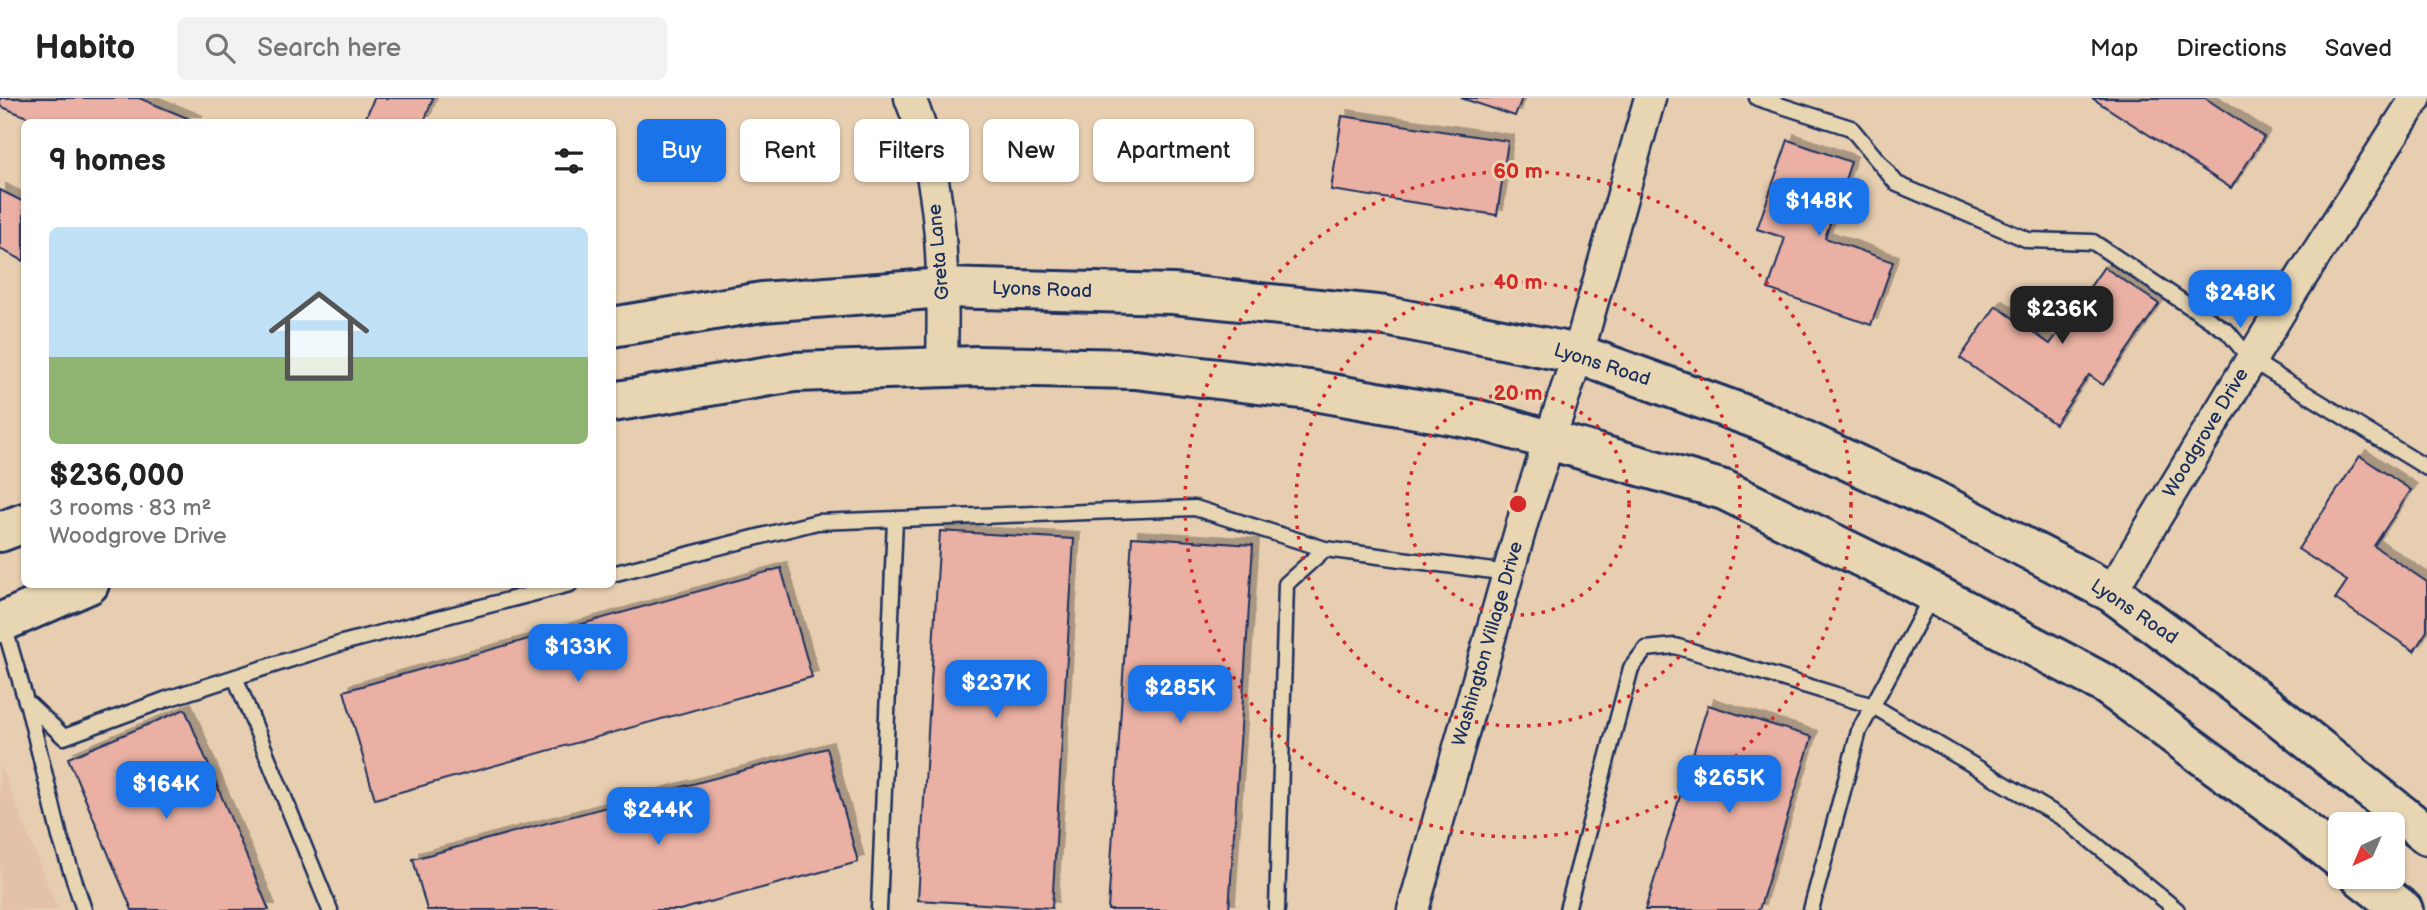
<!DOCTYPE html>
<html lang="en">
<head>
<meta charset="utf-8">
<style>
  body { margin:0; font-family:"Balsamiq Sans",sans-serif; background:#f2f2f2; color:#222; height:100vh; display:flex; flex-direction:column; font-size:26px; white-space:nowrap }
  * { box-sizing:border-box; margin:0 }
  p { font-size:23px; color:#767676 }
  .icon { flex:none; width:38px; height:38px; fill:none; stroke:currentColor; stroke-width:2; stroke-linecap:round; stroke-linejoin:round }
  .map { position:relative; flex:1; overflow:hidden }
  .sheet { position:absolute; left:21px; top:21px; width:595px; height:469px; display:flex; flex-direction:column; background:#fff; border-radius:10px; box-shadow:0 2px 5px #0004 }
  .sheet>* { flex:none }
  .banner { position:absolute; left:637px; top:21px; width:665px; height:63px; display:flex; gap:14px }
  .needle { width:46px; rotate:224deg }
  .buttons { position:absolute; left:2328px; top:714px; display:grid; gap:14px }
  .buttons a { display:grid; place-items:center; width:77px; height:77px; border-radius:10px; background:#fff; box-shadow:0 2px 5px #0004; font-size:35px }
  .price { position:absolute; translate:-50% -60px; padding:0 16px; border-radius:14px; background:#1a73e8; color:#fff; font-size:23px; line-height:46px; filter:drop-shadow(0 2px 4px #0008) }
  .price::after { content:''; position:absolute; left:50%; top:42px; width:21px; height:16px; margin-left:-10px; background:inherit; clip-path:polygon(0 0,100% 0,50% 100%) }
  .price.current { background:#222; color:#fff }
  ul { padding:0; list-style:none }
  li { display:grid; align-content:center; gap:14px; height:371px; padding:0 28px }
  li+li { border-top:2px solid #e0e0e0 }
  li span { display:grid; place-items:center; height:217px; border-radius:10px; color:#555 }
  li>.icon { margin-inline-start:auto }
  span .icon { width:126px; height:126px; fill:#fffc; stroke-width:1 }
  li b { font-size:30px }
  h2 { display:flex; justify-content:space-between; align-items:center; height:84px; padding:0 28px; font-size:30px }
  .chip { padding:0 24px; border-radius:10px; background:#fff; box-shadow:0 2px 5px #0004; font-size:24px; line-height:63px }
  .chip.current { background:#1a73e8; color:#fff }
  header { display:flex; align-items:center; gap:42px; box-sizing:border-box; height:98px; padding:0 35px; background:#fff; border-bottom:2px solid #e0e0e0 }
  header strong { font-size:33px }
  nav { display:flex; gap:38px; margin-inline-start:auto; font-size:24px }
  .search { width:490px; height:63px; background:#f2f2f2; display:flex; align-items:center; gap:18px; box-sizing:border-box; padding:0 24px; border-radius:10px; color:#767676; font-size:26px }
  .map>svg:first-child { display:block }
</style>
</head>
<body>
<header>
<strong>Habito</strong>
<div class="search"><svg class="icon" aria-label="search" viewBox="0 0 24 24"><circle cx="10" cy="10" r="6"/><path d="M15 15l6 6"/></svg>Search here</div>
<nav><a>Map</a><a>Directions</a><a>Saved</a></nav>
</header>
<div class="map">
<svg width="2427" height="812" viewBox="0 0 2427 812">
  <defs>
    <filter id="shadow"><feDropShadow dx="6" dy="-6" stdDeviation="0" flood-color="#0004"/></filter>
  </defs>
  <rect width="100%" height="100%" fill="#e8ceb0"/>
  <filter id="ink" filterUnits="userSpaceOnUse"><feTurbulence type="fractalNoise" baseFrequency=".0143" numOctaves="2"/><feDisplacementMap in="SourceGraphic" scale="14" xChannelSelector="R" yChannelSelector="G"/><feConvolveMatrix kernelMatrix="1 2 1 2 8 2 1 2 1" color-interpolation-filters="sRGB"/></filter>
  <g filter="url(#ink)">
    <path fill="#e4c2aa" d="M0 666 58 812H0Z"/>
    <path fill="#e9b0a3" stroke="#1b2f5e" stroke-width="2" filter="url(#shadow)" d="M0 0H139L197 24H39L0 8Z
      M374 0H433L424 24H364Z
      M1461 0H1522L1515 18Z
      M2092 0H2205L2264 39 2231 90Z
      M1342 18 1508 43 1497 117 1331 92Z
      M1788 42 1851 64 1825 140 1893 164 1871 227 1768 191 1785 140 1757 131Z
      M0 92 24 104V163L0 151Z
      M2104 169 2159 206 2103 287 2089 277 2055 326 1960 260 1996 208 2050 246Z
      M2360 358 2411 392 2374 448 2427 484V533L2414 553 2335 501 2347 483 2298 451Z
      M940 433 1074 441 1052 810 918 802Z
      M1132 439 1253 447 1229 812H1108Z
      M781 470 812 579 375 701 344 593Z
      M1708 607 1812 639 1759 812H1645Z
      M185 611 269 812H132L68 660Z
      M827 650 858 764 680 812H427L413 761Z"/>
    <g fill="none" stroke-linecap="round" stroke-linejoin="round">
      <defs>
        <path id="lane" d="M1757 0 1851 30 1897 86 2028 142 2093 144 2228 234 2251 262 2427 370
          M612 476 817 424 1195 410 1325 451
          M3 524 26 603 64 639 167 601 342 545 570 486
          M235 579 330 812
          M27 604 60 739 84 812
          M879 812 895 421
          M1277 812 1286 486 1325 451 1508 475
          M1567 812 1631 570 1646 551 1675 548 1873 608 2064 721 2177 812
          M1811 812 1859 633 1933 496"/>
        <path id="street" d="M910 0C944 84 944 180 942 269
          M2111 494 2292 194 2416 0
          M1413 812 1524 419 1578 256 1650 0"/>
        <path id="secondary" d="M612 229 762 204 944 190 1173 196 1386 218 1578 256 1762 323 1931 401 2111 494 2267 609 2427 737
          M612 304 794 274 978 268 1135 271 1309 292 1479 322 1724 392 1908 482 2105 586 2285 718 2340 761
          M0 434 24 425
          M0 525 89 486
          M2361 779 2403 812"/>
      </defs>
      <use href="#lane" stroke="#1b2f5e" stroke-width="19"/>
      <use href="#street" stroke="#1b2f5e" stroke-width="35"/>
      <use href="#secondary" stroke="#1b2f5e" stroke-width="44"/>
      <use href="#lane" stroke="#e8d6b3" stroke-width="14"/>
      <use href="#street" stroke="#e8d6b3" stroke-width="30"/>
      <use href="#secondary" stroke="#e8d6b3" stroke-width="38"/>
    </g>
  </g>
  <g fill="none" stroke="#d62828" stroke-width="3.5" stroke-dasharray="3.5 7">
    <circle cx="1518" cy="406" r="111"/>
    <circle cx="1518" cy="406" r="222"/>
    <circle cx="1518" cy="406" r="333"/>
  </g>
  <g text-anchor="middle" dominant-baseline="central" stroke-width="6" stroke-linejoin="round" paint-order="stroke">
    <g font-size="19" fill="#1b2f5e" stroke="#e8d6b3">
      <text transform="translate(939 154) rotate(-95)">Greta Lane</text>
      <text transform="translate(1042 192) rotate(2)">Lyons Road</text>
      <text transform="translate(1602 267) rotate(18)">Lyons Road</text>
      <text transform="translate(2206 335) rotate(-59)">Woodgrove Drive</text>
      <text transform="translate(2134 514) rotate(34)">Lyons Road</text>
      <text transform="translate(1488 546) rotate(-74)">Washington Village Drive</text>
    </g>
  </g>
  <circle cx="1518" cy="406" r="10" fill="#d62828" stroke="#e8d6b3" stroke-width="3.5"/>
  <g font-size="21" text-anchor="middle" font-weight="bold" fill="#d62828" stroke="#e8d6b3" stroke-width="6" stroke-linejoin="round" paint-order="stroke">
    <text x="1518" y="80">60 m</text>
    <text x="1518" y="191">40 m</text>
    <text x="1518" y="302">20 m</text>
  </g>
</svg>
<div class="buttons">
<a><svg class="needle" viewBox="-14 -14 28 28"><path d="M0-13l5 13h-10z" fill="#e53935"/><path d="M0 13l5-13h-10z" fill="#767676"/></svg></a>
</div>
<b class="price" style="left:1819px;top:140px">$148K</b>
<b class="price" style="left:2240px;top:232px">$248K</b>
<b class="price current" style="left:2062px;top:248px">$236K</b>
<b class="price" style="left:578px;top:586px">$133K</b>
<b class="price" style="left:996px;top:622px">$237K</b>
<b class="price" style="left:1180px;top:627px">$285K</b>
<b class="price" style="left:1729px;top:717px">$265K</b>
<b class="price" style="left:166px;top:723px">$164K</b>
<b class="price" style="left:658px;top:749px">$244K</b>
<div class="banner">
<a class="chip current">Buy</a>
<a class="chip">Rent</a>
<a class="chip">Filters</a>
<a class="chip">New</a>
<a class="chip">Apartment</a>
</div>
<section class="sheet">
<h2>9 homes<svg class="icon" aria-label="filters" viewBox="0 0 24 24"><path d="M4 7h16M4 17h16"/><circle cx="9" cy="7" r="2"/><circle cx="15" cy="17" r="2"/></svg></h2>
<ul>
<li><span style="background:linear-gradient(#bfe0f5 60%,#8fb573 0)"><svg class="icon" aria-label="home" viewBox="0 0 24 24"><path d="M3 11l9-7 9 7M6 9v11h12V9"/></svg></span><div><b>$236,000</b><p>3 rooms · 83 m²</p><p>Woodgrove Drive</p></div></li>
</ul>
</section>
</div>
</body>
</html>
